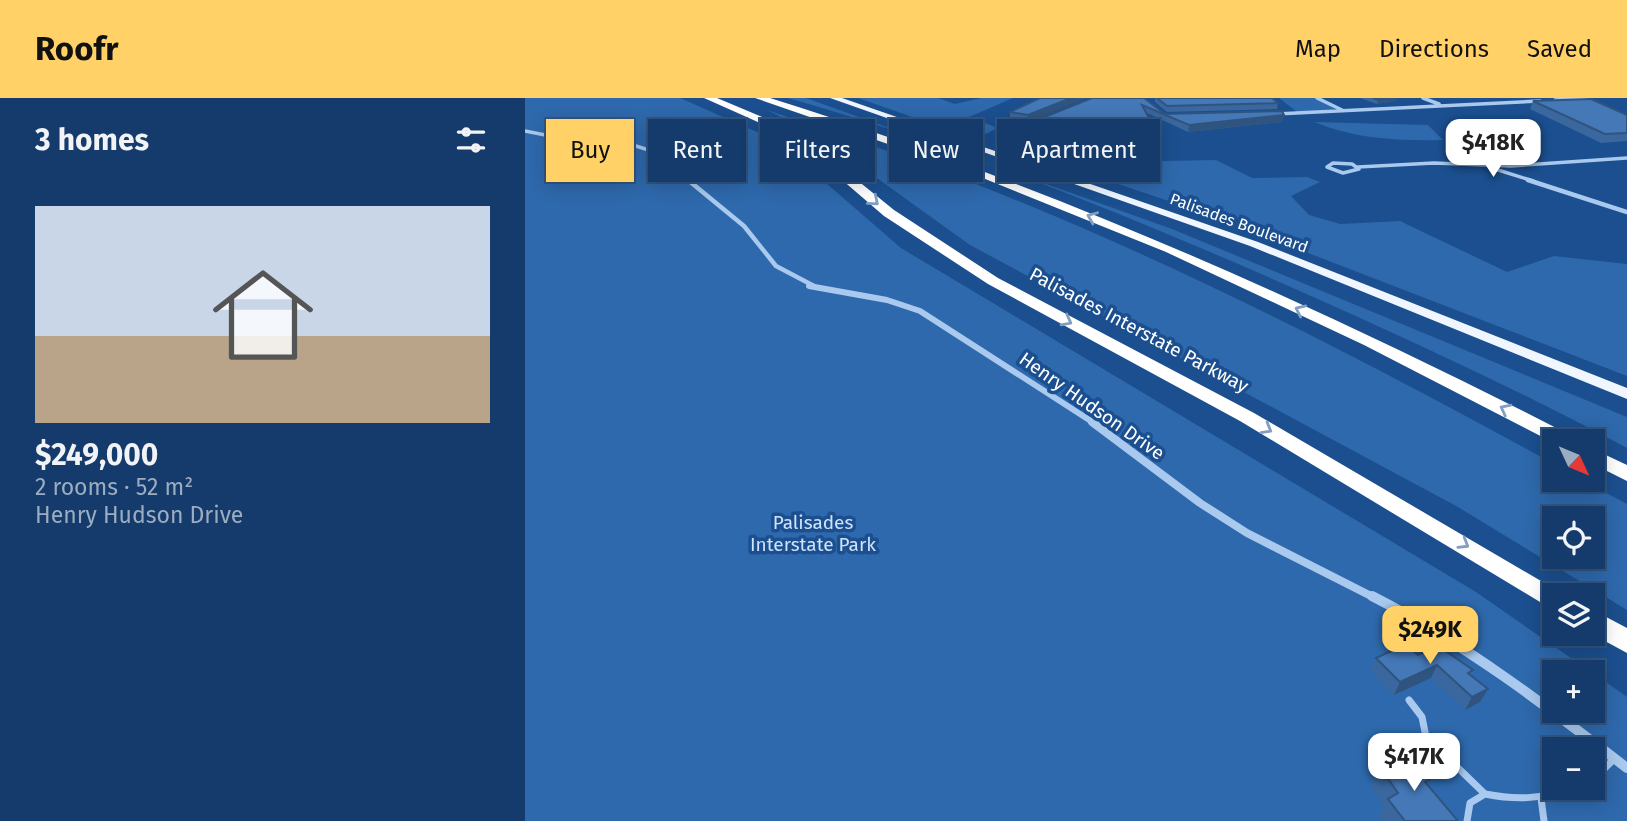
<!DOCTYPE html>
<html lang="en">
<head>
<meta charset="utf-8">
<style>
  body { margin:0; font-family:"Fira Sans",sans-serif; background:#214673; color:#f1f3f6; height:100vh; display:flex; flex-direction:column; font-size:26px; white-space:nowrap }
  * { box-sizing:border-box; margin:0 }
  p { font-size:23px; color:#9dadc1 }
  .icon { flex:none; width:38px; height:38px; fill:none; stroke:currentColor; stroke-width:2; stroke-linecap:round; stroke-linejoin:round }
  .map { position:relative; flex:1; overflow:hidden }
  .panel { display:flex; flex-direction:column; background:#143b6b; width:525px }
  .panel>* { flex:none }
  .guide { position:absolute; left:21px; top:21px; width:665px; height:63px; display:flex; gap:14px }
  .needle { width:46px; rotate:134deg }
  .buttons { position:absolute; left:1017px; top:331px; display:grid; gap:14px }
  .buttons a { display:grid; place-items:center; width:63px; height:63px; border-radius:0px; background:#143b6b; box-shadow:0 4px 18px #0003,0 0 0 2px #33557e; font-size:35px }
  .price { position:absolute; translate:-50% -60px; padding:0 16px; border-radius:14px; background:#fff; color:#222; font-size:23px; line-height:46px; filter:drop-shadow(0 2px 4px #0008) }
  .price::after { content:''; position:absolute; left:50%; top:42px; width:21px; height:16px; margin-left:-10px; background:inherit; clip-path:polygon(0 0,100% 0,50% 100%) }
  .price.current { background:#ffd166; color:#111 }
  ul { padding:0; list-style:none }
  li { display:grid; align-content:center; gap:14px; height:371px; padding:0 35px }
  li span { display:grid; place-items:center; height:217px; border-radius:0px; color:#555 }
  li>.icon { margin-inline-start:auto }
  span .icon { width:126px; height:126px; fill:#fffc; stroke-width:1 }
  li b { font-size:30px }
  h2 { display:flex; justify-content:space-between; align-items:center; height:84px; padding:0 35px; font-size:30px }
  .tag { padding:0 24px; border-radius:0px; background:#143b6b; box-shadow:0 4px 18px #0003,0 0 0 2px #33557e; font-size:24px; line-height:63px }
  .tag.current { background:#ffd166; color:#111 }
  header { display:flex; align-items:center; gap:42px; box-sizing:border-box; height:98px; padding:0 35px; background:#ffd166; color:#111 }
  header strong { font-size:33px }
  nav { display:flex; gap:38px; margin-inline-start:auto; font-size:24px }
  main { display:flex; flex:1; min-height:0 }
  .map>svg:first-child { display:block }
</style>
</head>
<body>
<header>
<strong>Roofr</strong>
<nav><a>Map</a><a>Directions</a><a>Saved</a></nav>
</header>
<main>
<section class="panel">
<h2>3 homes<svg class="icon" aria-label="filters" viewBox="0 0 24 24"><path d="M4 7h16M4 17h16"/><circle cx="9" cy="7" r="2"/><circle cx="15" cy="17" r="2"/></svg></h2>
<ul>
<li><span style="background:linear-gradient(#c9d6e8 60%,#b9a48a 0)"><svg class="icon" aria-label="home" viewBox="0 0 24 24"><path d="M3 11l9-7 9 7M6 9v11h12V9"/></svg></span><div><b>$249,000</b><p>2 rooms · 52 m²</p><p>Henry Hudson Drive</p></div></li>
</ul>
</section>
<div class="map">
<svg width="1102" height="723" viewBox="0 0 1102 723">
  <rect width="100%" height="100%" fill="#1b4f8f"/>
  <path fill="#2e69ad" fill-rule="evenodd" d="M0 0H155L232 34 279 66 376 150 951 494 1066 574H1029V612H1068V575L1102 599V723H0ZM1029 651H1068V690H1029Z
    M263 0H281L647 131 1102 319V350C996 293 887 243 777 194 610 120 439 50 263 0Z
    M333 0H413L430 6 456 0H488L444 19 473 30 450 41Z
    M754 0H790L812 11 772 14Z
    M242 12C288 28 336 43 382 60 605 141 822 252 1029 366V382H1057L1102 406V512L933 409 445 147 295 39ZM1068 420V458H1029V420Z
    M789 24 903 27 918 42C874 43 830 41 789 24Z
    M691 62 727 80 782 79 795 84 766 98 784 117 815 126 875 123 982 174 1029 158 1102 166V278L682 116 531 65Z"/>
  <g fill="none" stroke-linecap="round" stroke-linejoin="round">
    <path stroke="#a9c9ee" stroke-width="2.5" d="M485 40 486 46 492 48 546 46
      M591 45 602 46"/>
    <path stroke="#a9c9ee" stroke-width="7" d="M884 602 897 619 901 639 960 696
      M1068 682 1090 660
      M1016 700 1019 723
      M942 723 945 705 960 696C996 703 1015 700 1050 690"/>
    <path stroke="#a9c9ee" stroke-width="3.5" d="M792 0 817 12
      M898 0 914 6
      M1030 2 1061 0
      M751 16 1015 3
      M0 33 50 43 111 48 139 57 165 83
      M485 40 525 18
      M808 65 827 66 834 71 818 75 802 69Z
      M833 69 909 65 986 68 1102 60
      M970 71 1008 83"/>
    <path stroke="#a9c9ee" stroke-width="4.5" d="M163 82 219 128 251 168 291 189
      M1003 82 1102 114"/>
    <path stroke="#a9c9ee" stroke-width="6" d="M284 188 362 202 395 213 569 325"/>
    <path stroke="#a9c9ee" stroke-width="8" d="M567 324 675 405 722 435 850 500"/>
    <path stroke="#a9c9ee" stroke-width="10" d="M847 498C939 545 1020 607 1102 670"/>
    <path fill="#f0f6ff" fill-rule="evenodd" d="M305 0H317L733 144 1102 290V301L725 148Z"/>
    <path fill="#fff" fill-rule="evenodd" d="M179 0H192L261 29 295 52 369 112 473 180 729 315 1040 497H1029V510L1020 507 715 323 463 186 359 118 287 56 253 33Z
      M230 0H245C525 88 786 204 1047 338L1050 343H1029V345L839 247 641 154 438 72Z
      M1068 351 1102 367V383L1068 366Z
      M1068 512 1102 530V555L1067 536Z"/>
  </g>
  <path fill="#3a679d" d="M515 0 503 24 485 21V14Z
    M619 0 640 16 759 17 757 24 663 34 622 15 636 43 635 50 613 51 602 42H597L596 50 567 63 540 54V45L551 42 514 35V28L518 26 517 20Z
    M630 0H747L753 5 752 11 642 14 630 4Z
    M835 0H871L870 3 852 6Z
    M1008 3 1102 17V43L1076 45 1005 11Z
    M851 560 948 572 945 577 963 591 955 604 940 612 906 580 869 597 846 573Z
    M855 669 905 681 902 686 933 723H857L854 719 859 708 846 687Z"/>
  <path fill="#305480" d="M546 0H562L503 24V17Z
    M867 0H871L870 3 852 6 853 2Z
    M759 17 757 24 663 34 664 27Z
    M597 41 596 50 567 63V54Z
    M912 567 906 580 869 597 875 584Z
    M963 591 955 604 940 612 947 599Z"/>
  <path fill="#4478b7" stroke="#305480" stroke-width="2" d="M515 0H546L503 17 485 14Z
    M567 0H619L640 16 757 13 759 17 664 27 617 7 636 43 613 44 602 35 555 36 514 28 527 22 517 20Z
    M632 0H747L753 5 642 8Z
    M848 0H867L853 2Z
    M1066 1 1102 17V35L1080 36 1008 3Z
    M597 41 567 54 540 45 546 42Z
    M881 546 893 557 912 547 948 572 943 575 963 591 947 599 912 567 875 584 851 560Z
    M880 655 905 681 900 684 933 723H880L863 701 873 695 855 669Z"/>
  <defs><path id="oneway-chevron" d="M-2-3.5L2.5 0L-2 3.5" fill="none" stroke-width="1.6" stroke-linecap="round" stroke-linejoin="round" transform="scale(1.75)"/></defs>
  <g stroke="#829ec1">
    <use href="#oneway-chevron" transform="translate(349 103) rotate(40)"/>
    <use href="#oneway-chevron" transform="translate(567 119) rotate(-157)"/>
    <use href="#oneway-chevron" transform="translate(775 212) rotate(-155)"/>
    <use href="#oneway-chevron" transform="translate(542 223) rotate(28)"/>
    <use href="#oneway-chevron" transform="translate(980 311) rotate(-153)"/>
    <use href="#oneway-chevron" transform="translate(742 331) rotate(30)"/>
    <use href="#oneway-chevron" transform="translate(939 446) rotate(31)"/>
  </g>
  <g text-anchor="middle" dominant-baseline="central" stroke-width="7" stroke-linejoin="round" paint-order="stroke">
    <g font-size="16" fill="#fff" stroke="#1b4f8f">
      <text transform="translate(714 125) rotate(20)">Palisades Boulevard</text>
    </g>
    <g font-size="19" fill="#fff" stroke="#1b4f8f">
      <text transform="translate(614 232) rotate(28)">Palisades Interstate Parkway</text>
      <text transform="translate(567 308) rotate(35)">Henry Hudson Drive</text>
    </g>
    <g font-size="19" fill="#cfe3fa" stroke="#1b4f8f">
      <text x="288" y="424">Palisades<tspan x="288" dy="22">Interstate Park</tspan></text>
    </g>
  </g>
</svg>
<div class="buttons">
<a><svg class="needle" viewBox="-14 -14 28 28"><path d="M0-13l5 13h-10z" fill="#e53935"/><path d="M0 13l5-13h-10z" fill="#9dadc1"/></svg></a>
<a><svg class="icon" aria-label="locate" viewBox="0 0 24 24"><circle cx="12" cy="12" r="6"/><path d="M12 2v4M12 18v4M2 12h4M18 12h4"/></svg></a>
<a><svg class="icon" aria-label="layers" viewBox="0 0 24 24"><path d="M12 4l9 5-9 5-9-5zM3 14l9 5 9-5"/></svg></a>
<a>+</a>
<a>−</a>
</div>
<b class="price" style="left:968px;top:81px">$418K</b>
<b class="price current" style="left:905px;top:568px">$249K</b>
<b class="price" style="left:889px;top:695px">$417K</b>
<div class="guide">
<a class="tag current">Buy</a>
<a class="tag">Rent</a>
<a class="tag">Filters</a>
<a class="tag">New</a>
<a class="tag">Apartment</a>
</div>
</div>
</main>
</body>
</html>
